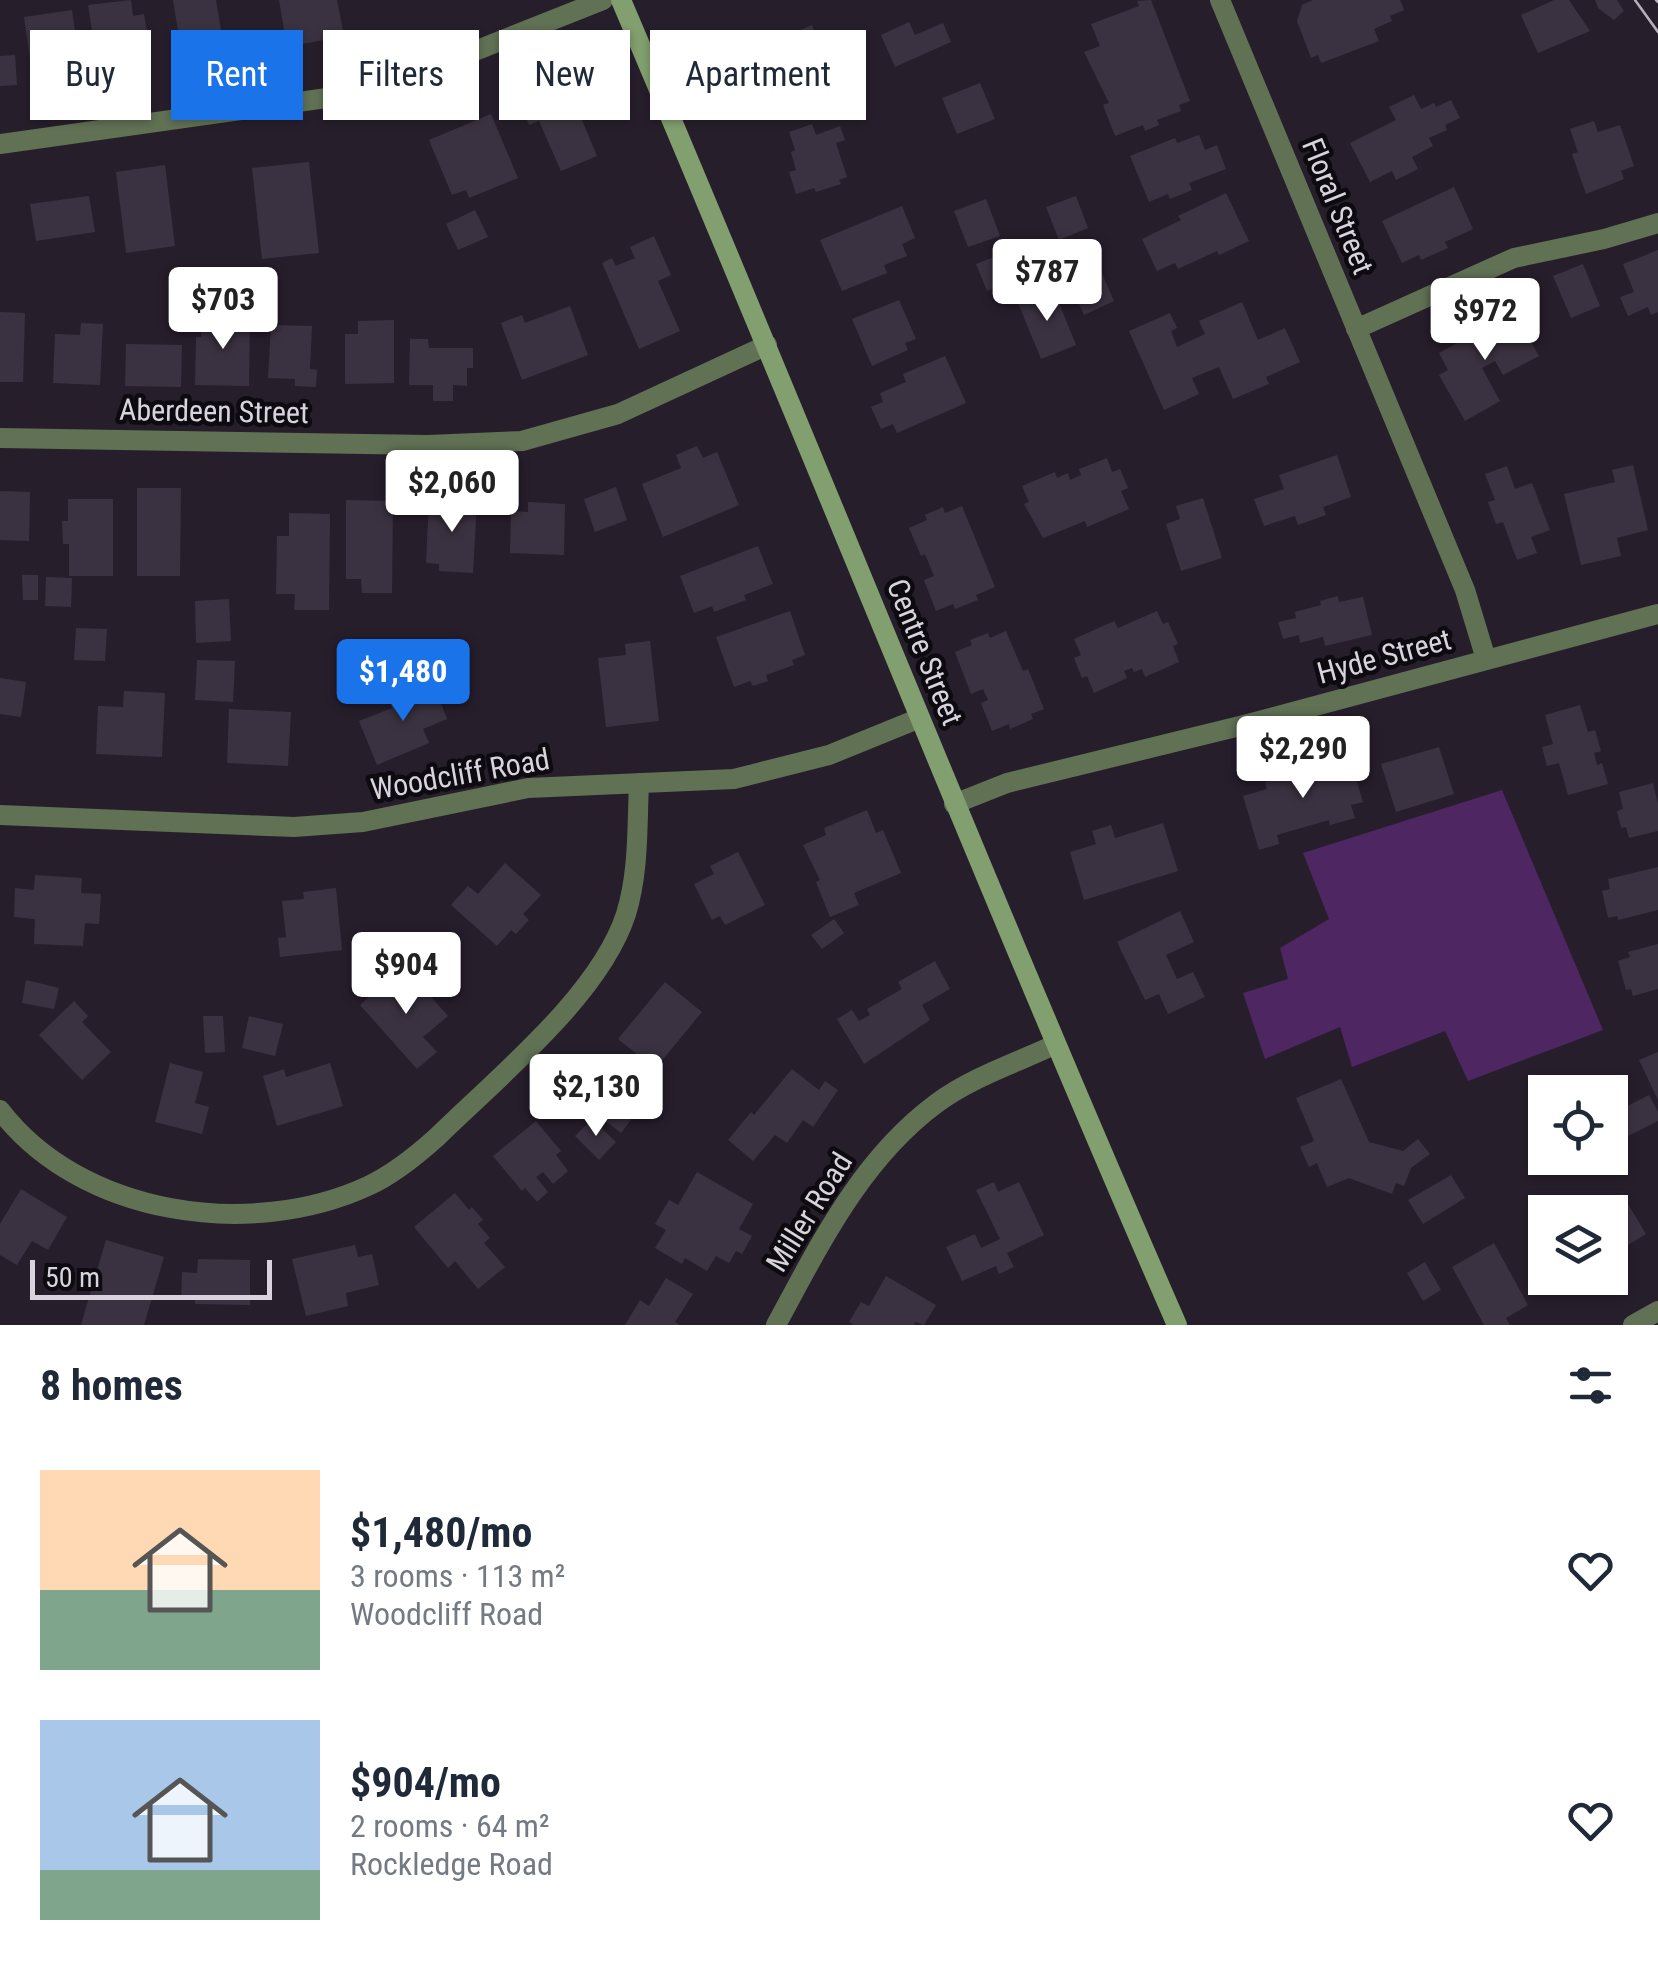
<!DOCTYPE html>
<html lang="en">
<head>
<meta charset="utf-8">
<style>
  body { margin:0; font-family:"Roboto Condensed",sans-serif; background:#f6f6f7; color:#1f2937; height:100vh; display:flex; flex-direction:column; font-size:38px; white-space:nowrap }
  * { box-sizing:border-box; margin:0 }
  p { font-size:32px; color:#747a83 }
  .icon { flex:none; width:55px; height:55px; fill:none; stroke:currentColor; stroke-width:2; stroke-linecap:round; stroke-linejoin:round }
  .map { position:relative; height:1325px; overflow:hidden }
  .sheet { display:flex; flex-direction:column; background:#fff; flex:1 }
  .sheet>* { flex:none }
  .guide { position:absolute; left:30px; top:30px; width:1000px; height:90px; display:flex; gap:20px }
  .buttons { position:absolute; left:1528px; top:1075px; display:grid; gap:20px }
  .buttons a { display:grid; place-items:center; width:100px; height:100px; border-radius:0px; background:#fff; box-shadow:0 2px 8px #0004; font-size:50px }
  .scale { position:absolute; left:30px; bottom:25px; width:242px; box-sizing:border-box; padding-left:10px; border:5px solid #d9d3dd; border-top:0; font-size:28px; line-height:35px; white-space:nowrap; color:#d9d3dd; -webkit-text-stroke:8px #0d0a10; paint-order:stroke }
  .price { position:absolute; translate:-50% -85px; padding:0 22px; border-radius:10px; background:#fff; color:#222; font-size:32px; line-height:65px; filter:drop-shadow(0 2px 5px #0008) }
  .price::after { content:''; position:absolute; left:50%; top:60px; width:30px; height:22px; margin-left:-15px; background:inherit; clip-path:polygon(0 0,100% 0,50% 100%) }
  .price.selected { background:#1a73e8; color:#fff }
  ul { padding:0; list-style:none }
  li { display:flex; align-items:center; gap:30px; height:250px; padding:0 40px }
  li span { display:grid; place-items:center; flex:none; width:280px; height:200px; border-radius:0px; color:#555 }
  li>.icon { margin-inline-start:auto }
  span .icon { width:120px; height:120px; fill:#fffc; stroke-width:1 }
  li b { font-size:42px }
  h2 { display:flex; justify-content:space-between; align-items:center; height:120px; padding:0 40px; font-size:42px }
  .chip { padding:0 35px; border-radius:0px; background:#fff; box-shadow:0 2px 8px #0004; font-size:35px; line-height:90px }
  .chip.selected { background:#1a73e8; color:#fff }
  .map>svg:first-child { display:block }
</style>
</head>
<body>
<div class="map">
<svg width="1658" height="1325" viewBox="0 0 1658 1325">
  <rect width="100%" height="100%" fill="#271e2c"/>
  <path fill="#4d2662" d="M1502 790 1603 1030 1468 1081 1445 1031 1352 1067 1340 1027 1265 1059 1243 993 1288 979 1280 948 1329 919 1303 853Z"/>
  <path fill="#3b3241" d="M131 0 133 16 144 14 148 39 136 41 141 68 99 75 88 5Z
    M173 0H216L224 49 182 56Z
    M279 0H337L344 36 287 47Z
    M1151 0 1190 101 1179 105 1181 111 1157 120 1159 125 1145 131 1143 125 1115 136 1103 105 1109 103 1084 52 1100 46 1091 24 1139 6 1137 1Z
    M1313 0H1400L1404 10 1390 16 1392 21 1374 29 1379 41 1321 63 1318 55 1311 58 1297 21 1302 5Z
    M1554 0H1569L1590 31 1538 53 1521 15Z
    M1595 0H1617L1624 11 1614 20 1598 8Z
    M72 10 82 83 34 89 24 17Z
    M909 22 915 35 943 23 951 42 895 67 881 35Z
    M812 25 823 52 799 63 807 84 774 98 751 43 784 30 786 36Z
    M15 55 17 85 0 86V56Z
    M980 83 995 119 957 134 942 98Z
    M568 87 597 156 561 171 539 121 529 125 522 107Z
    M1414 95 1421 109 1434 103 1436 107 1451 100 1460 118 1445 125 1447 130 1429 138 1433 146 1412 157 1418 169 1396 180 1392 171 1370 182 1350 143 1396 120 1389 107Z
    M491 114 518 178 469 198 466 190 452 195 429 140Z
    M1594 121 1598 132 1620 125 1634 166 1621 171 1624 179 1586 194 1572 154 1578 152 1570 129Z
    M812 124 816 135 840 126 845 140 836 143 847 177 839 180 841 184 816 192 814 188 796 194 789 172 796 170 791 152 795 150 789 132Z
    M1199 135 1205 150 1217 145 1226 169 1189 183 1192 190 1170 199 1168 194 1149 202 1130 156 1175 138 1177 143Z
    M309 162 319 253 262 259 252 168Z
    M165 165 175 246 126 253 116 172Z
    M1454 187 1473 229 1445 242 1448 248 1421 260 1419 255 1402 263 1382 221Z
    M1226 193 1249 241 1219 255 1217 251 1178 269 1175 263 1157 271 1142 239 1181 220 1178 216Z
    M89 196 95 232 36 241 30 204Z
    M1076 196 1088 228 1059 240 1046 207Z
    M986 199 1000 236 968 247 954 211Z
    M902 206 915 238 902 244 907 256 884 265 887 273 842 291 820 240Z
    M475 210 488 237 458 250 446 224Z
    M654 236 671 275 658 281 680 331 639 349 602 263 612 258 616 266 635 258 630 247Z
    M1658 250V312L1651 315 1648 307 1628 316 1620 297 1634 292 1623 264Z
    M1009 251 1019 278 987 291 976 264Z
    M1093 253 1114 301 1084 315 1062 267Z
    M1583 264 1600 306 1571 318 1553 276Z
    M1053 288 1076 345 1041 359 1018 303Z
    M899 300 916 339 905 343 908 350 872 366 852 319Z
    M1242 302 1258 340 1285 328 1300 362 1266 377 1269 384 1233 399 1219 367 1192 378 1199 394 1164 410 1129 331 1170 313 1177 328 1171 331 1177 347 1205 334 1199 321Z
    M570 306 588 355 522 380 501 323 522 315 525 323Z
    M1514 311 1539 356 1503 375 1495 361 1482 368 1500 401 1465 421 1439 375 1448 370 1439 353Z
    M0 312 25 313 23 382H0Z
    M202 315 250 320 249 386 195 385 196 337H201Z
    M394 320V383L345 384V334H358V321Z
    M81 323 103 324 100 385 53 383 55 334 80 335Z
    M271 325 312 326 310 369 317 370 316 387 295 386V379L268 378Z
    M410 339H428L429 348H473V368H467V386L453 385V401H433V385H409Z
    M126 344 182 345 181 387 125 386Z
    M945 356 966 403 897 433 893 424 881 429 871 407 883 402 880 393 906 382 903 374Z
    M697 446 703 458 717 452 739 505 663 537 642 484 681 468 676 455Z
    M1337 455 1351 497 1323 507 1326 515 1298 525 1295 516 1264 526 1254 499 1284 489 1279 475Z
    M1107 458 1112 472 1120 469 1128 488 1121 491 1129 509 1087 527 1085 521 1043 538 1024 504 1029 502 1022 486 1055 472 1057 478 1068 473 1070 480 1081 475 1079 469Z
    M1633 465 1648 530 1617 538 1621 556 1581 565 1564 494 1615 482 1612 470Z
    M1507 466 1515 489 1532 483 1550 530 1531 537 1537 553 1517 560 1503 522 1496 524 1488 502 1495 500 1485 474Z
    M616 487 627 520 595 532 584 499Z
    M137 488H181L180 576H137Z
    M0 491 30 492 29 541 0 540Z
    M1203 498 1222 558 1181 571 1166 524 1180 519 1176 506Z
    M68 499H113V576H69V544H63L62 521H68Z
    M429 499 477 502 473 573 439 571V564L426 563Z
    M346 500 393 501 392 593H362L361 579H346Z
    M528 502 565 504 564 555 510 553 511 511 528 512Z
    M962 506 995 587 976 595 978 600 955 609 953 604 936 611 924 580 934 576 925 554 921 556 909 528 927 520 925 515 943 507 945 513Z
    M289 513 330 514 329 610H294L295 594H276L277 536H289Z
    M758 546 773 584 744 595 746 600 714 612 712 606 694 613 680 576Z
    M22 575H38V600H23Z
    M46 577 72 578 71 607 45 606Z
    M1338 596 1339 602 1363 597 1372 635 1325 646 1323 637 1300 643 1299 635 1283 639 1278 622 1296 618 1295 612 1321 605 1320 601Z
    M229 599 231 641 196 643 195 601Z
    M790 611 805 655 792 660 794 665 766 675 768 681 753 686 750 681 734 687 716 637Z
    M1157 611 1163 624 1168 622 1178 644 1173 646 1179 662 1145 677 1142 669 1134 672 1132 668 1124 671 1127 678 1094 693 1087 676 1082 678 1074 658 1081 655 1074 639 1114 621 1118 628Z
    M76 628 107 629 105 661 74 660Z
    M1006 631 1023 671 1028 669 1044 709 1031 714 1033 719 1010 729 1009 724 992 731 981 703 988 700 983 689 971 694 955 652 972 645 970 640 988 633 990 638Z
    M650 641 659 721 606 727 598 658 626 655 625 644Z
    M197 660 235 661 233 702 195 700Z
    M0 678 26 682 21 717 0 714Z
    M434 685 447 719 423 729 429 743 377 765 359 721 392 708 388 699 401 693 403 697Z
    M124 691 165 693 162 757 96 754 98 706 123 707Z
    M1580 705 1588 732 1595 730 1601 751 1594 753 1597 765 1602 763 1608 784 1568 795 1559 763 1547 766 1542 747 1553 744 1545 715Z
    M229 709 291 712 288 766 227 763Z
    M1439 747 1454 794 1396 812 1381 764Z
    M1350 758 1363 802 1351 805 1355 818 1330 825 1329 820 1277 835 1279 844 1259 850 1243 796 1267 789 1265 782Z
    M1653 783 1658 804V831L1629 838 1626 827 1621 828 1617 811 1623 809 1619 792Z
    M867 810 876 833 883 830 901 873 854 893 859 905 830 917 816 882 820 880 803 845 826 835 824 828Z
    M1163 823 1178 871 1084 900 1070 852 1096 844 1092 831 1111 825 1115 838Z
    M738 852 765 905 725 925 720 916 712 920 694 884 714 874 710 866Z
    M505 863 541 895 523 914 529 920 516 934 511 930 497 946 451 905 468 886 478 894Z
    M1658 867V910L1618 920 1617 916 1608 918 1602 891 1610 889 1608 879Z
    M35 875 82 878 81 893 101 894 99 924 85 923 83 946 34 944 35 919 14 917 15 888 34 890Z
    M336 888 342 950 280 957 278 938 286 937 282 901 304 899 303 892Z
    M1180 911 1194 942 1166 955 1177 979 1193 972 1205 997 1168 1014 1159 994 1145 1000 1117 942Z
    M834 919 844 933 822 949 811 935Z
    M1658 944V989L1633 996 1631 989 1626 990 1618 961 1630 957 1628 952Z
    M935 961 950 989 922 1005 930 1020 864 1064 837 1019 852 1010 859 1021 870 1015 867 1009 902 989 898 982Z
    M407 970 448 1016 423 1037 437 1052 417 1069 360 1005 381 986 385 989Z
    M26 980 59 988 54 1009 22 1003Z
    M665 982 702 1012 655 1069 618 1039Z
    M74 1001 88 1016 82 1022 111 1052 82 1080 39 1035Z
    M203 1016H223L225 1052 205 1053Z
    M249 1016 283 1024 275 1056 242 1048Z
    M1658 1052V1100L1639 1060Z
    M170 1063 203 1072 195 1103 209 1107 202 1134 155 1122Z
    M330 1063 343 1106 277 1126 263 1076 284 1069 286 1077Z
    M792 1069 819 1090 825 1081 838 1090 813 1127 803 1120 787 1143 775 1135 753 1161 728 1140 751 1112 754 1115Z
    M1341 1079 1369 1142 1403 1151 1418 1139 1430 1154 1411 1168 1404 1186 1396 1183 1392 1194 1349 1178 1327 1187 1317 1163 1309 1167 1300 1147 1314 1141 1296 1098Z
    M614 1088 640 1108 621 1133 595 1113Z
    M1649 1095 1658 1112V1121L1622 1139 1610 1115Z
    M592 1119 616 1142 599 1160 575 1136Z
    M536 1121 561 1151 556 1155 568 1171 553 1184 543 1172 536 1177 548 1192 537 1202 525 1188 522 1191 493 1156Z
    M697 1172 753 1204 739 1229 752 1236 742 1254 736 1251 729 1263 716 1256 707 1271 685 1258 682 1264 655 1248 666 1230 655 1224 669 1200 678 1205Z
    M1451 1175 1465 1198 1423 1224 1408 1200Z
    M994 1182 998 1192 1019 1182 1044 1235 1007 1253 1014 1267 999 1274 996 1266 962 1281 946 1247 975 1234 981 1248 1000 1239 976 1190Z
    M21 1189 67 1217 48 1250 32 1241 17 1265 0 1255V1224Z
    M455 1193 469 1210 472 1207 483 1220 478 1224 490 1238 484 1243 505 1267 478 1289 455 1261 448 1268 414 1227Z
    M1622 1194 1646 1234 1610 1256V1212H1592Z
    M106 1240 164 1257 144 1325H81Z
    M1494 1243 1528 1305 1506 1318 1510 1325H1484L1452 1267Z
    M355 1245 358 1257 372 1254 379 1285 346 1293 348 1306 306 1316 292 1259Z
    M198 1259 250 1260V1305L195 1304V1299L181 1298 182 1272 197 1273Z
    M1425 1262 1441 1290 1423 1301 1407 1273Z
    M886 1276 936 1305 924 1325 915 1322 914 1325H854L849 1322 861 1302 869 1306Z
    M666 1278 693 1294 675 1322 680 1325H625L640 1300 649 1306Z"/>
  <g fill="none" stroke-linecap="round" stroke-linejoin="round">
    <path stroke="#607154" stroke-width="20" d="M1220 0 1465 590 1486 659
      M0 144 355 94 407 78 603 0
      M1356 329 1514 258 1604 239 1658 223
      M0 438 428 445 522 441 618 414 767 345
      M954 804 1007 783 1244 725 1658 614
      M0 815 294 827 363 822 528 788 734 779 829 755 920 718
      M0 1110C81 1216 251 1240 368 1186 394 1174 416 1156 437 1137 498 1077 600 995 626 914 639 872 637 826 639 783
      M776 1325C820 1244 861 1159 937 1103 972 1077 1016 1063 1054 1045
      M1633 1325 1658 1311"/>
    <path stroke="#829f6f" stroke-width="20" d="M621 0C809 441 985 886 1177 1325"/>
    <path stroke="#b8b1bc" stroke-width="2.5" d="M1635 0 1658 32
      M1656 0 1658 2"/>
  </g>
  <g text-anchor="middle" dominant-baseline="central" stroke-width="9" stroke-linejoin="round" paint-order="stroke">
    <g font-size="30" fill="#d9d3dd" stroke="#0d0a10">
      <text transform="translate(1338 206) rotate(68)">Floral Street</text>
      <text transform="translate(214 411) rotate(1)">Aberdeen Street</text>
      <text transform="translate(925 652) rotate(68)">Centre Street</text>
      <text transform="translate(1384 656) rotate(-15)">Hyde Street</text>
      <text transform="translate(460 774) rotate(-10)">Woodcliff Road</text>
      <text transform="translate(809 1212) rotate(-58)">Miller Road</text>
    </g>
  </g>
</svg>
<div class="buttons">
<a><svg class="icon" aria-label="locate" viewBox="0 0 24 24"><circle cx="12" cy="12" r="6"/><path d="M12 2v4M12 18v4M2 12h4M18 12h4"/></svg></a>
<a><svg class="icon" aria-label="layers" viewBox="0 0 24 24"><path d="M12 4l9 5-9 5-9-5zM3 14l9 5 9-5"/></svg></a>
</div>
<div class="scale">50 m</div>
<b class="price" style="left:1047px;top:324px">$787</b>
<b class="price" style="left:223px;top:352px">$703</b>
<b class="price" style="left:1485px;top:363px">$972</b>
<b class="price" style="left:452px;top:535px">$2,060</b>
<b class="price selected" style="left:403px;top:724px">$1,480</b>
<b class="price" style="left:1303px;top:801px">$2,290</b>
<b class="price" style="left:406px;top:1017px">$904</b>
<b class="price" style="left:596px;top:1139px">$2,130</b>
<div class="guide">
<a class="chip">Buy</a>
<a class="chip selected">Rent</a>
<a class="chip">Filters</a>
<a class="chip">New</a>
<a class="chip">Apartment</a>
</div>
</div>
<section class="sheet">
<h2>8 homes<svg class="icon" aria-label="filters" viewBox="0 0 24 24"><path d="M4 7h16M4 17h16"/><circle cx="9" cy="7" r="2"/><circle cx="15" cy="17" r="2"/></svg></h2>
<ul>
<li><span style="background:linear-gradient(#ffd9b3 60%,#7fa58c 0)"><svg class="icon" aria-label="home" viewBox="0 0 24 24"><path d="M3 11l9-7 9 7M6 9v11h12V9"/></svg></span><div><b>$1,480/mo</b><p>3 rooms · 113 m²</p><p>Woodcliff Road</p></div><svg class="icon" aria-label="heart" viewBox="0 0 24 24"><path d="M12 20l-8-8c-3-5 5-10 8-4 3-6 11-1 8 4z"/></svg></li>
<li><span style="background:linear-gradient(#a9c7e8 75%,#7fa58c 0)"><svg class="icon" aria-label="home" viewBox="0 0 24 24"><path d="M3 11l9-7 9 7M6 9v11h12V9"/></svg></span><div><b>$904/mo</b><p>2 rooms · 64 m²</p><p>Rockledge Road</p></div><svg class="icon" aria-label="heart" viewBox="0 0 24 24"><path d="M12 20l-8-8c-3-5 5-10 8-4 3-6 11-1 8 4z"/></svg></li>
</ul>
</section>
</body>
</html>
